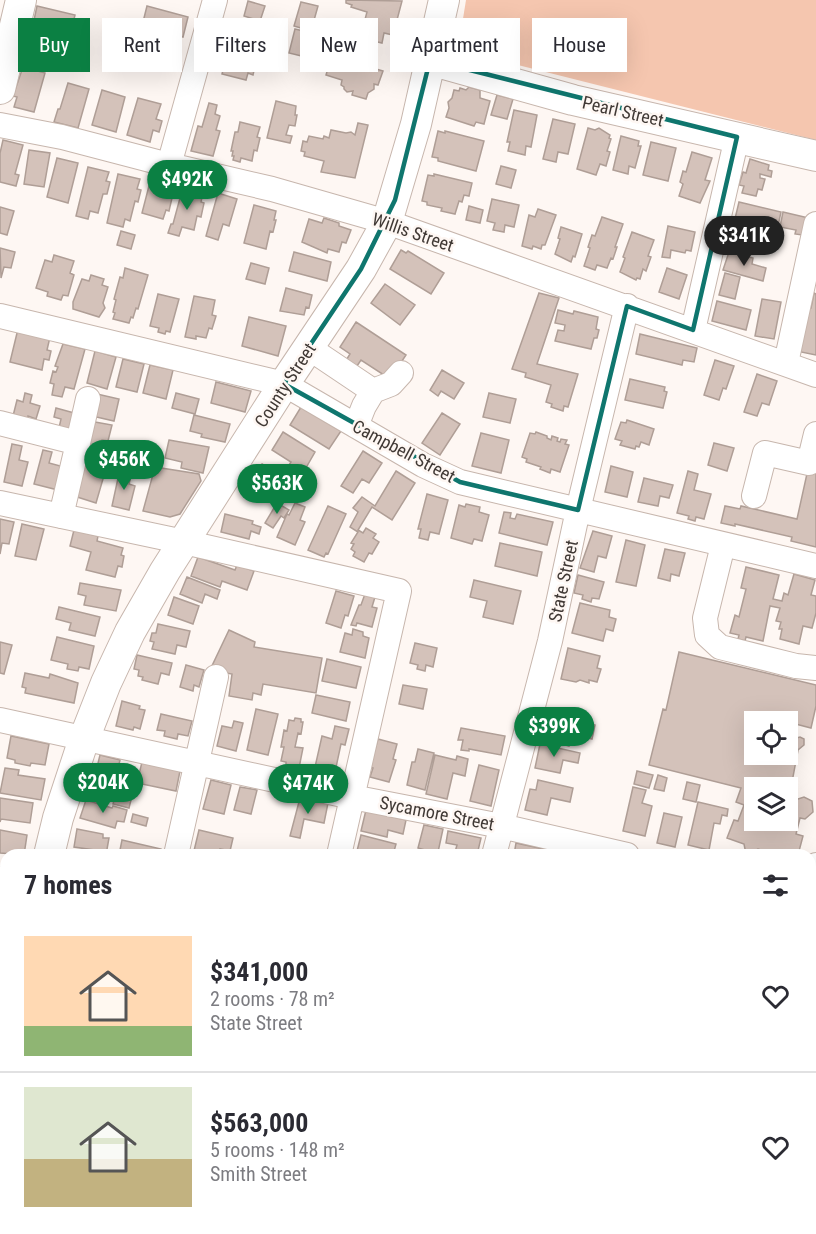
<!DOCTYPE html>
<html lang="en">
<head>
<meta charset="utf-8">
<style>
  body { margin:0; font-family:"Roboto Condensed",sans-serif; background:#f2f2f3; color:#2b2b33; height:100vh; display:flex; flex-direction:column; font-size:22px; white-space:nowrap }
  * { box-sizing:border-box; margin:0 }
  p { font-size:20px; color:#7c7c81 }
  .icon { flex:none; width:33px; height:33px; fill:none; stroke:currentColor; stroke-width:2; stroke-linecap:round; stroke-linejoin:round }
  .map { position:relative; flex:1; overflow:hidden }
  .details { position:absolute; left:0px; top:849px; width:816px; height:386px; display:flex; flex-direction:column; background:#fff; border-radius:18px 18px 0 0; box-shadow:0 6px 24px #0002 }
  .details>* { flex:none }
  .banner { position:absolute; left:18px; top:18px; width:780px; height:54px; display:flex; gap:12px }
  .controls { position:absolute; left:744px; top:711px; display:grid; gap:12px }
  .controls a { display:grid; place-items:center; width:54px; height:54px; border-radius:0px; background:#fff; box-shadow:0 6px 24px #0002; font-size:30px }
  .price { position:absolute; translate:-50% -51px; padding:0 14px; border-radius:21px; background:#0b8043; color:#fff; font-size:20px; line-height:39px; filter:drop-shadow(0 2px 3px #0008) }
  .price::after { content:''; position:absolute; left:50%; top:36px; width:18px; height:14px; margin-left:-9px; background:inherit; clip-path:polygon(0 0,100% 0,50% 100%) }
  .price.active { background:#222; color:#fff }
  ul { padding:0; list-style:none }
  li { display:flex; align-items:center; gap:18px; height:150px; padding:0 24px }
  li+li { border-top:2px solid #e1e1e2 }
  li span { display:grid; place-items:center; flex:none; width:168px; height:120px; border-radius:0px; color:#555 }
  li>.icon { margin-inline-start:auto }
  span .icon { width:72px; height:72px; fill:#fffc; stroke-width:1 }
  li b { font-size:26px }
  h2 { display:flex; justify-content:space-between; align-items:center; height:72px; padding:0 24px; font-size:26px }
  .chip { padding:0 21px; border-radius:0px; background:#fff; box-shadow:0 6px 24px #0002; font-size:21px; line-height:54px }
  .chip.active { background:#0b8043; color:#fff }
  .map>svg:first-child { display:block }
</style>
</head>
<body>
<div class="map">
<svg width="816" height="1234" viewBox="0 0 816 1234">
  <rect width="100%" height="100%" fill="#fef7f3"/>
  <path fill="#f5c6af" d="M466 0H816V140L458 50Z"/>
  <path fill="#d4c2ba" stroke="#af9e96" stroke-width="1.5" d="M346 0 402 1 393 35 384 33 382 43 369 40 371 29 363 27 367 12 351 7 352 5 346 3Z
    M248 1 265 6 260 21 244 16Z
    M301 2 318 6 311 31 294 26Z
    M37 6 75 15 72 27 59 24 57 31 33 25Z
    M147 6 188 17 183 37 142 26Z
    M233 19 267 28 261 50 221 39 224 26 227 27 229 20 232 21Z
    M295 29 316 34 310 58 289 53Z
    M31 36 56 42 51 63 27 57 28 55 23 54 27 38 31 39Z
    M155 36 175 41 168 67 148 62Z
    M350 51 361 55V57L368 60 366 66 383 71 378 85 374 84V89L368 93 366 99 352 95 353 91 347 92 344 89V87L341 85 342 80 326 75 332 55 347 60Z
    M227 54 256 62 253 75 248 73 246 80 222 74Z
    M23 67 45 73 34 112 14 107 17 97 13 96Z
    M68 83 89 89 78 128 54 122 58 109H60Z
    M469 87 480 90V98L490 101 484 124 476 122 474 126 446 117 449 108 448 102 452 98 454 90 459 91 460 88 466 90Z
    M102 90 125 97 116 132 92 125Z
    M497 95 513 99 507 119 491 115Z
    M138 98 161 104 156 119 162 121 159 132 153 130 150 142 127 135Z
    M276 101 296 106 295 115H297L295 126 289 125 286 135 292 136 290 143 267 138Z
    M209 103 217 105 215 114 220 116 216 130 220 131 213 156 191 151 198 126 202 127Z
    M514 110 537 115 531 147 526 146 525 155 508 151 510 142H507Z
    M553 119 575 124 568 154 558 152 556 162 543 159Z
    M240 122 260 127 257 137 260 138 257 151 254 150 252 161 241 158 240 162 233 160 234 156H232L233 151H231L235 132H238Z
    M358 123 368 125 355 178 321 172 324 161 304 156 305 152 301 151 303 141 307 142 309 136 323 139 324 136 329 138 331 130 346 133 351 132 355 135Z
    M588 128 595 130 599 128 610 135 609 138 611 139 607 151 610 152 606 166 600 164 596 175 577 169Z
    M438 131 445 133V131L484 141 476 171 438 161V158L432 157Z
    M621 136 639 141 638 146H641L635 168 629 166 628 174 613 170Z
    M3 140 23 145 15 174 19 175 16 186 0 182V153Z
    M651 142 676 148 668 181 643 175Z
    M29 150 50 153 44 187 24 184Z
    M692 152 712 158 705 180 710 181 700 203 679 196 683 184 680 182 683 171 686 172Z
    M57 158 78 163 68 203 47 197Z
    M750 159 769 165 768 170 772 171 771 177 760 174V178L765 179 762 190 758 189 756 196 742 193 744 186 739 185 743 172 746 173Z
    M501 166 516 170 511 188 496 184Z
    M88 167 109 172 106 181 110 182 107 194H103L98 213 90 211 88 219 76 216Z
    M118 174 140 179 137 189 141 190 138 202 135 201 130 221 125 219 123 227 107 223Z
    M434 174 472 183 469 196 464 195 462 202 459 201 455 214 441 211 442 208 427 205V202L422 201 428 175 434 176Z
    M150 182 172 188 169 197 172 198 169 211 166 210 163 219 142 213Z
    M183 187 203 192 201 202 204 203 201 217 197 216 194 230 182 227 179 236 168 233 171 224H173Z
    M218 193 237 199 229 226 223 224 218 240 206 236Z
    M492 199 519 205 514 227 505 225 504 232 493 230 495 223 487 221Z
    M739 202 781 212 778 226 766 223 764 229 734 223Z
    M254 205 276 211 274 220H276L273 232 270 231 266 249 244 243Z
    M469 206 483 210 480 223 466 220Z
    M0 207 14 211 7 235 0 233Z
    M538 209 556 215 545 245H542L541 249 533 246 532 249 522 246 529 215 535 217Z
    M783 212 813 219 809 236 795 234 796 230 780 227Z
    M602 217 623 224 615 247H617L613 259 611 258 607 268 597 265 595 270 584 266 590 248 588 247 592 235 595 236Z
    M324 218 339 223V226L351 230 346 243 342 242 339 252 328 249 327 253 302 242 309 219 322 223Z
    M668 226 695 232 691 251 686 250 685 253 671 250 670 258 662 257Z
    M561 227 582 234 575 257 573 256 571 262 555 254 560 239 558 238Z
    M121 231 135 235 131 249 117 245Z
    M632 232 654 240 648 256 651 257 646 271 643 269 640 279 637 278 636 280 620 272 625 258 623 257Z
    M0 248 15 252 11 268 4 267 1 278Z
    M401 250 406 253 408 251 444 273 431 294 390 269Z
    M294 252 331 262 327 281 289 271Z
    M729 252 753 258 752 264 766 268 763 281 723 270Z
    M54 255 74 261 70 273 74 275 68 296 63 295 61 300 47 296 48 292 36 288 45 260 52 262Z
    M251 263 269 268 265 284 246 279Z
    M125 268 148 275 138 309 136 308 133 318 131 317 129 323 113 319 115 313 113 312 116 300 114 299 120 277 123 278Z
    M667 268 687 275 679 299 659 292Z
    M725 273 740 277 735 299 719 295Z
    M91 275 104 279 102 285 108 287 103 303 105 308 99 317 73 309V302L82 279 89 281Z
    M385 284 415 305 400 325 371 303Z
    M286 288 312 295 309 308 306 307 304 315 280 311Z
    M539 293 559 298 537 364 578 374 568 407 564 406 563 411 551 407 552 404 546 402 551 385 525 377 526 373 512 369Z
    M814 293 816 294V355L801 352V349H799L808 308H811Z
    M158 294 179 299 170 332 166 331 165 334 158 332 159 328 150 326Z
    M194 296 215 300 212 315 216 316 212 329 209 328 206 338 196 336V339L185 337Z
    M762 299 781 302 774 339 755 336Z
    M717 301 751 310 746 330 712 321Z
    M558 310 573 314 574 311 598 317 596 329 599 330 597 338H594L591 349 555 341 558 330 564 331 565 325 555 323Z
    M249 317 286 326 278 356 242 346Z
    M356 322 406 355 390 379 361 360 355 369 345 362 350 354 340 347Z
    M18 329 50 337 47 350 51 351 49 360 44 359 42 370 10 362Z
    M640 334 697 348 694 362 683 360 682 365 636 354Z
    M63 344 85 349 74 389 65 387 62 397 52 395 54 384 50 383 53 371 56 372 58 367 55 366Z
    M95 351 116 357 107 389 87 383Z
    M123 359 144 364 137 392 116 387Z
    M715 360 734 366 726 389 723 388 719 400 704 395Z
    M150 365 173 370 166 399 143 393Z
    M442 370 464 383 454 399 441 391 438 396 430 390Z
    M757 374 777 381 769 405 762 403 757 416 744 412Z
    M630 379 665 387 664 391 667 392 663 408 625 400Z
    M216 382 251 391 245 412 211 403Z
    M25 393 32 395 30 403 40 406 36 419 28 416 26 424 12 420 17 400 23 402Z
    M176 393 199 399 195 414 172 408Z
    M489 393 516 399 510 423 483 417Z
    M97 394 119 399 114 421 92 416Z
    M301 407 341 431 329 449 290 425Z
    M56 408 78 414 73 432 59 428 61 419 54 417Z
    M442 413 460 424 440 455 422 443Z
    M194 415 230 424 225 442 201 437 202 434 190 431Z
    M627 420 654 429 649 445 641 442 639 447 636 446 635 449 620 445 622 441 615 439 621 422 626 423Z
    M95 422 112 425 108 441 102 440 99 451 89 449V429L93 430Z
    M283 432 315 452 303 473 289 465 291 462 272 450Z
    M536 432 547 436V438L551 440 552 436 558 438 557 441 560 442 561 439 567 440 565 444 569 445 560 472 551 469 550 473 540 469 541 467 526 462 527 459 522 457 530 433 535 434Z
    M481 433 509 440 501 473 472 466Z
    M169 440 209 447 203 473 181 468 182 462 165 458Z
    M714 443 734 448 727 471 708 465Z
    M12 444 22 446 19 460 28 462 22 486 4 482Z
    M43 450 52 452 49 463 64 467 58 490 34 484Z
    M363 451 382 463 369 483 362 479 353 493 341 486Z
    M92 457 102 460 101 464 107 465 96 503 74 496 85 461 90 462Z
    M262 464 295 484 288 495 276 487 272 493 252 481Z
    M611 466 633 472 627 497 605 492Z
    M155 467 199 474 201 481 180 514 170 517 143 511Z
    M120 469 132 472 129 484 135 486 129 510 112 506Z
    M808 469 816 470V547L791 541 792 537 735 524V526L721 523 725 506 740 509 741 506 797 519Z
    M396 471 415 483 392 520 372 507 358 530 363 533 366 528 376 534 373 538 379 542 372 554 369 553 364 562 353 556 355 552 351 549 354 544 351 543 358 532 350 527 358 512 353 508 362 497 375 506Z
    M688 471 698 474 694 490 711 494 704 519 696 517 695 521 688 519 689 516 677 513Z
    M644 478 673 485 669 498 660 496 658 506 638 502Z
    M427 494 448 500 439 534 430 532 428 540 419 538 421 529H418Z
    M277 503 289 510 284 518 281 516 273 528 265 523Z
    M295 503 305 507 300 520 305 522 295 545 277 537 287 514 289 515Z
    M466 504 480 507 479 512 489 515 482 541 474 539 472 544 451 538 459 505 465 507Z
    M328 506 346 514 328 554 326 553 324 557 308 550Z
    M504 512 511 513 510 518 515 519 517 514 553 522 547 545 499 533Z
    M225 514 253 521 252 524 261 527 259 534 251 531 249 539 221 532Z
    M0 519 14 522 9 544 2 543 0 554Z
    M22 524 44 529 36 560 15 556Z
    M74 530 98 536 97 541 123 548 121 555 124 556 122 567 118 566 115 577 86 570 91 552 70 546Z
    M593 531 612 536 606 558 598 556 594 572 580 568Z
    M626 540 645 545 636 586 616 582Z
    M500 543 542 552 537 576 495 566Z
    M665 549 685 553 679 576 671 574 670 581 658 578Z
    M198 557 235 570 237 565 254 571 247 590 222 581 220 587 191 576Z
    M746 567 779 575 773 599 782 601 784 593 788 595 794 574 815 580 811 595 816 596V613L812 628 803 626 799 644 780 639 782 629H779L781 622 776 621 780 608 770 606 763 641 746 637 745 641 738 639 739 635 730 633 735 615 739 617 746 589 741 588Z
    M578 575 604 582 599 599 592 598 591 602 582 599 583 595 574 593Z
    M187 577 220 590 217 599 205 594 202 603 180 594Z
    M474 580 521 591 513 624 483 617 487 601 470 597Z
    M80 583 121 590 116 611 84 605 86 596 78 594Z
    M336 591 354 596 348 616 345 615 341 628 326 623Z
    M365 594 375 597 372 607 377 608 372 627 357 623 356 626 351 625 359 605H361Z
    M174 597 199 606 193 624 168 615Z
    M580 603 610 610 609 617 616 619 613 631 606 629 603 641 572 633Z
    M59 607 100 617 95 636 69 630 71 623 56 619Z
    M158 624 190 631 186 647 177 645 175 654 152 649 154 642 150 641 152 633H156Z
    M353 629 363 632V636L369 638 365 658 340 652 345 633 352 635Z
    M229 630 255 642 254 647 322 658 316 693 263 684 261 695 253 693 252 700 229 696 232 674 210 670Z
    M57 637 94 646 89 669 79 667 78 671 67 669 68 664 51 660Z
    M0 642 12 645 4 674 0 673Z
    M415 643 437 648 433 667 426 665 425 671 417 669 418 665 410 663Z
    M568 648 600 656 597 668 601 669 597 682 589 680V683L580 680 576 682 561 679Z
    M679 652 816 685V706L811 728 788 722H754V754H788V737L793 739 800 737 804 739V745L798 750 790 793 788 792V788H754V820H788V798L795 800 804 797 812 801 813 812 805 819 800 818 796 834 803 836 798 855 782 852 781 855H768L767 852 758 849 750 853 745 849 744 844 727 838 734 820 738 821 744 805 736 802 741 788 649 765 663 709 666 710Z
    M137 655 172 663 169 675 161 673 158 684 142 680 143 677 138 676 139 670 134 669Z
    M327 659 361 667 356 688 322 681Z
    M186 665 204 670 199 687 194 685 193 691 180 687Z
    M25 673 49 678 50 674 78 683 74 703 25 693 26 688 22 687Z
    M403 685 427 689 423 709 399 704Z
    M316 695 350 702 346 721 312 713Z
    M122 701 140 706 139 709 145 710 140 729 134 727 133 730 116 726Z
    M256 709 278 714 268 755 247 750Z
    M161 714 192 721 188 736 178 734 177 739 164 736 165 731 157 730Z
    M553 714 595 725 592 739 580 736 581 733 576 731 569 746 546 739Z
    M295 718 301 719V722H303L301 734 298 733 295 747 303 748 299 768 286 765V762L281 761 284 747H281L284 730 287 731 289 720 294 721Z
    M234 721 243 723 236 751 217 746 222 726 232 728Z
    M335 726 349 729 345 745 341 744 335 772 315 767 322 736 332 739Z
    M461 728 505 736 501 755 469 749V751L461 750 463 740H458Z
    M11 736 49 744 45 765 31 763 30 766 15 763V760L7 758Z
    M378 739 397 744 393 759 396 760 389 782 370 777 373 768 370 767Z
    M540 744 580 753 578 763 563 760 560 773 535 768Z
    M418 749 434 753 425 790 407 785 412 762H415Z
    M100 755 120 760 113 789 93 784Z
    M435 755 456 760 457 756 468 759 465 776 453 773 447 799 426 794Z
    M142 762 180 771 176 791 137 783Z
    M479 765 499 770 491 806 470 801Z
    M5 768 19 770 18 775 45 779 41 800 0 793Z
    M637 771 653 775 649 788 634 784Z
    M658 775 667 778 664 791 654 789Z
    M211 780 231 785 224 814 203 809Z
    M538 780 573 788 570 802 551 798 547 815 525 810 530 789 536 790Z
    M687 782 700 785 696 802 683 799Z
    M122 784 134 788 129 808 113 804 116 793 119 794Z
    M240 787 257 790 251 814 234 810Z
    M633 787 646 790 642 803 652 806 645 836 623 831Z
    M0 798 33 803 30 823 1 819 0 822Z
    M300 798 328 803 324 823 304 819 300 838 290 836Z
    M86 800 112 808 113 806 127 810 124 822 117 821 115 828 80 818Z
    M698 802 728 809 727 816 722 815 720 824 714 823 709 850 688 845Z
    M366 810 406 820 403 834 388 830 387 837 361 831Z
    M664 813 682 817 675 847 657 843Z
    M133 814 148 818 146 826 131 822Z
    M424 825 443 829 438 852 449 855H424L425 850 418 848Z
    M77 829 103 834V838H109L106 855 94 854V850L74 847Z
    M0 830 27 835 24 855 0 853Z
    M199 830 233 838 230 851 220 849 219 855H193Z
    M448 831 481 838 477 855 455 852 457 845 446 843Z
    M361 835 396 844 393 855H356Z
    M122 840 161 849 160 855H119Z
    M516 843 562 853 561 855H514Z
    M283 850 307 855H282Z
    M0 867 6 868V901L0 900Z
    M0 914 6 915V939L0 938Z
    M816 957V980L810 979Z
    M816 1101V1127L810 1126Z
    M810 1184 816 1186V1233L806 1234 807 1231 801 1229 810 1228Z
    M47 1228H68L69 1229 67 1234H46Z
    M271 1228H308L307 1234H269Z
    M331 1228H353L352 1234H330Z
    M365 1228H390L389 1234H364Z
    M477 1228H491L490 1234H476Z
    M635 1228H650L649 1234H630L631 1229Z
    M669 1228H713L712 1234H678L668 1232Z"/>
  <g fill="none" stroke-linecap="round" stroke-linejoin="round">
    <defs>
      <path id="minor" d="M0 125 62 137 169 165 272 189 387 222 816 375
        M169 165 215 0
        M0 316 284 384 423 465 460 482 816 566
        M693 330 737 137
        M309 348 373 391 364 406 356 426
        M786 363 816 224
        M373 391 391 384 401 373
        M0 423 78 443 61 516
        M78 443 88 399
        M754 496 765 453 809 463 816 434
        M0 503 184 542 399 591 339 855
        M723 545 705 618 707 635 720 647 796 666 816 668
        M0 720 352 797 501 826 627 855
        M176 855 216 677
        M494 855 550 641 578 510 627 306
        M810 889 816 865
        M0 965 6 966
        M0 1050 6 1051
        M810 1143 816 1144
        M0 1194 6 1195
        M157 1228 182 1234
        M252 1234 253 1228
        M411 1234 412 1228
        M569 1234 571 1228
        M733 1234 735 1228
        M781 1234 782 1228"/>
      <path id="major" d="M430 60 573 100 816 156
        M0 89 21 0
        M49 855 58 818 84 739 106 683 130 632 165 571 284 384 361 269 387 222 416 124 444 0
        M0 1123 6 1088"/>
    </defs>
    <use href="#minor" stroke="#c7b6ad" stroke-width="26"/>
    <use href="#major" stroke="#c7b6ad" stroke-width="32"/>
    <use href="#minor" stroke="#fff" stroke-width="24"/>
    <use href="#major" stroke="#fff" stroke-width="30"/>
  </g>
  <path fill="none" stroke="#0f766e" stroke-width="4.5" stroke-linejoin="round" d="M430 60 737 137 693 330 627 306 578 510 460 482 284 384 361 269 395 200Z"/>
  <g text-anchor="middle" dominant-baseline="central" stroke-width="5" stroke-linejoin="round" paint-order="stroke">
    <g font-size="18" fill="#403935" stroke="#fef7f3">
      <text transform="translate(623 111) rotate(13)">Pearl Street</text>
      <text transform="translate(413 232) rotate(19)">Willis Street</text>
      <text transform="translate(285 385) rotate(-57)">County Street</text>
      <text transform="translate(404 451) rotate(28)">Campbell Street</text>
      <text transform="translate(563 581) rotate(-78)">State Street</text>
      <text transform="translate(437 813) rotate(11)">Sycamore Street</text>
    </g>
  </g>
</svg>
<div class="controls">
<a><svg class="icon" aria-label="locate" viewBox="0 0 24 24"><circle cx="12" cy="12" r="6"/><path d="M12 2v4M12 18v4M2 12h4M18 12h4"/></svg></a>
<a><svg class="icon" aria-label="layers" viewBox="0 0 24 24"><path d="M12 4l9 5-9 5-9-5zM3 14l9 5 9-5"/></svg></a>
</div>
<b class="price" style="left:187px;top:211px">$492K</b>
<b class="price active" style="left:744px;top:267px">$341K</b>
<b class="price" style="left:124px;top:491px">$456K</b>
<b class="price" style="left:277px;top:515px">$563K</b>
<b class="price" style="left:554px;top:758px">$399K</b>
<b class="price" style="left:103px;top:814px">$204K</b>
<b class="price" style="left:308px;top:815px">$474K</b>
<div class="banner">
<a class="chip active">Buy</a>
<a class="chip">Rent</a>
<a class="chip">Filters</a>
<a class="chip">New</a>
<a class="chip">Apartment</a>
<a class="chip">House</a>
</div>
<section class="details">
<h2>7 homes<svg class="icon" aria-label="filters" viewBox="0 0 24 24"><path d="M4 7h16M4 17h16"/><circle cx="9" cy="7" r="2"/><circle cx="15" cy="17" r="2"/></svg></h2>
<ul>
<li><span style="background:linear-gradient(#ffd9b3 75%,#8fb573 0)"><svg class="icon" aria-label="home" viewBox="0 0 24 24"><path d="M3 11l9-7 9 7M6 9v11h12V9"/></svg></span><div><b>$341,000</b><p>2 rooms · 78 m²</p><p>State Street</p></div><svg class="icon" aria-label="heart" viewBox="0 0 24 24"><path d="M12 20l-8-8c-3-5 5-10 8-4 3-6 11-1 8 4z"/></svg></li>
<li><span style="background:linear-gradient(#dfe7d0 60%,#c2b280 0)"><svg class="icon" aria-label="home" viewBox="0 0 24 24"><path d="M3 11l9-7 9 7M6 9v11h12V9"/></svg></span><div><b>$563,000</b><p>5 rooms · 148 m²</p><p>Smith Street</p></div><svg class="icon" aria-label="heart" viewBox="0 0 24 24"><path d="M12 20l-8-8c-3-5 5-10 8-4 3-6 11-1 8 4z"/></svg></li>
</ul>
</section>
</div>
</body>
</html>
